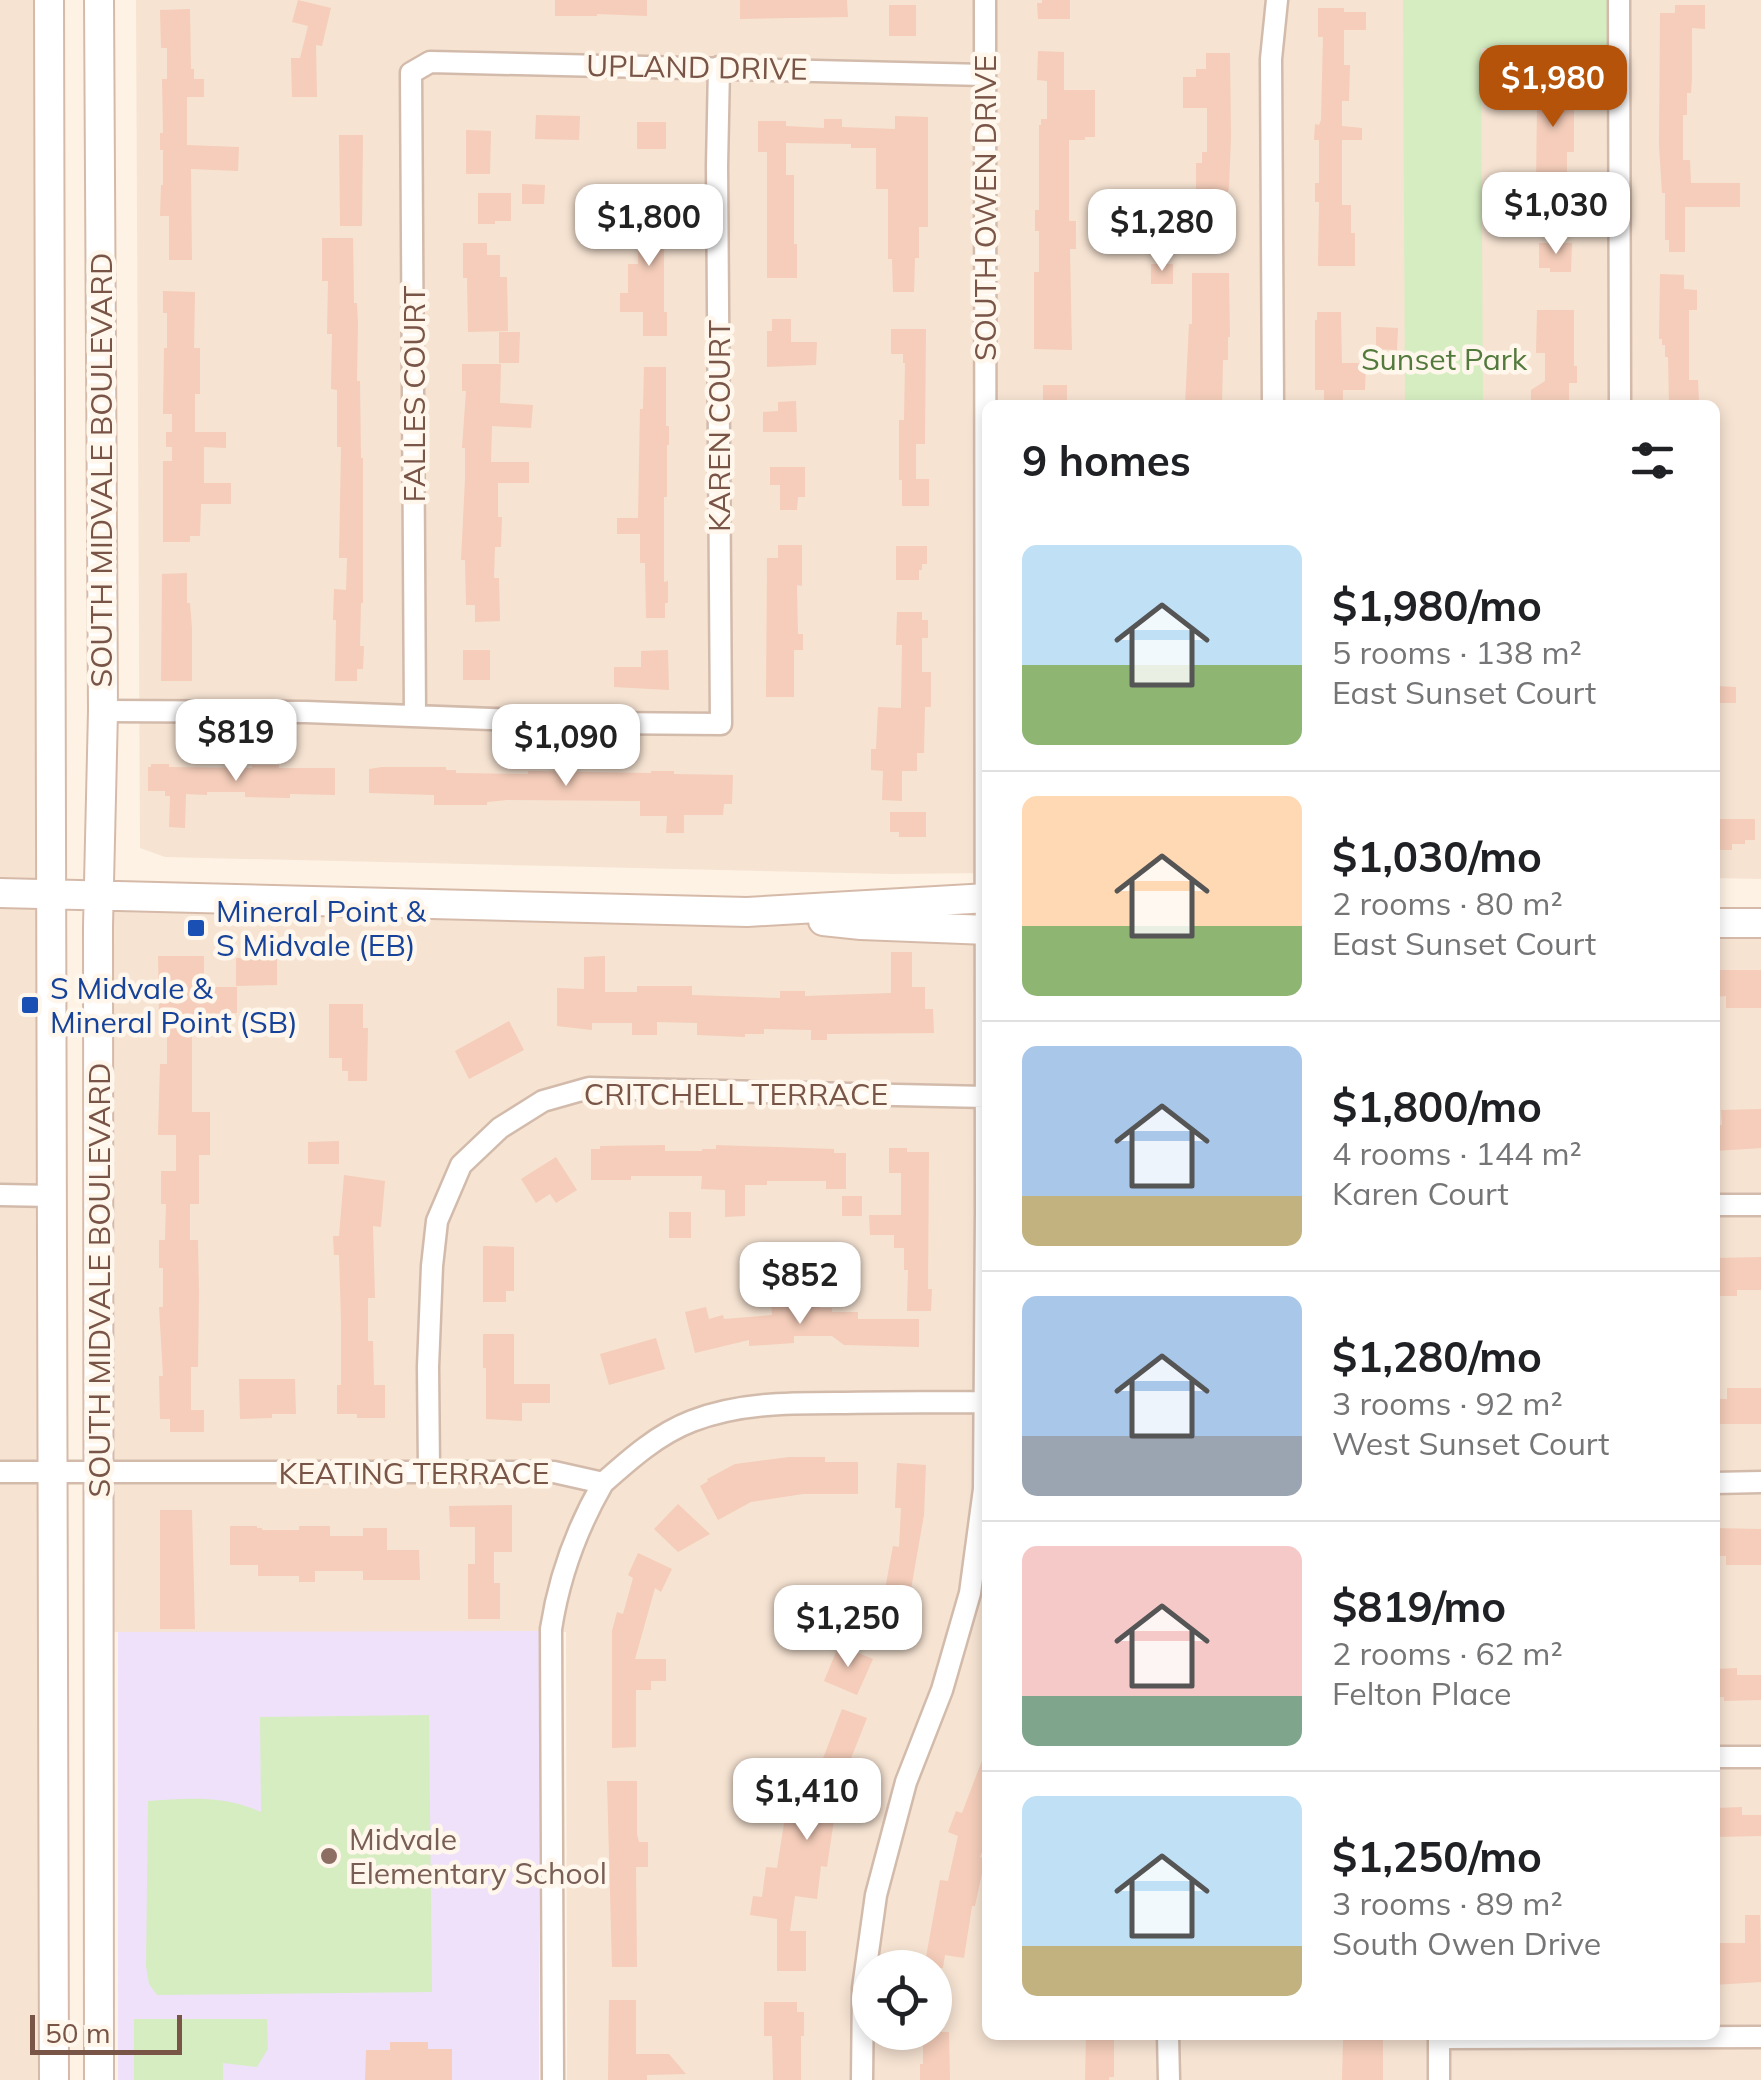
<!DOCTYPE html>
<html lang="en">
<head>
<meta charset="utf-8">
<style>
  body { margin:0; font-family:Mulish,sans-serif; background:#f2f2f2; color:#202124; height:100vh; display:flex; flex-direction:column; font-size:38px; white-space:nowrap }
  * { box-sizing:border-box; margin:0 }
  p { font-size:32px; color:#757577 }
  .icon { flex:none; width:55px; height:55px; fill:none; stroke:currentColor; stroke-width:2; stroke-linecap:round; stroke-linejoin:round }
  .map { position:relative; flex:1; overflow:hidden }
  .panel { position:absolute; left:982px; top:400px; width:738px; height:1640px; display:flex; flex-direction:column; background:#fff; border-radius:15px; box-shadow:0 5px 15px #0003 }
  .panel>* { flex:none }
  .fabs { position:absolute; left:852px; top:1950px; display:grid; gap:20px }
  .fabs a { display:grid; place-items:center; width:100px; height:100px; border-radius:50%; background:#fff; box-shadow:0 5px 15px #0003; font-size:50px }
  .scale { position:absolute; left:30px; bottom:25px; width:152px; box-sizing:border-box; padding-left:10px; border:5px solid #795547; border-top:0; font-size:28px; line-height:35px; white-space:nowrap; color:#795547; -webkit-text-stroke:8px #fff6ec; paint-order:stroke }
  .price { position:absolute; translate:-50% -85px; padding:0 22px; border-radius:20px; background:#fff; color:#222; font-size:32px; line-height:65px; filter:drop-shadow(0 2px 5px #0008) }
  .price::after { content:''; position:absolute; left:50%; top:60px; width:30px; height:22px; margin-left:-15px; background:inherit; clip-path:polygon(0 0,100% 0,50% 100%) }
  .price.on { background:#b45309; color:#fff }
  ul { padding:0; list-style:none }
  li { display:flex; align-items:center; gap:30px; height:250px; padding:0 40px }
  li+li { border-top:2px solid #e0e0e0 }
  li span { display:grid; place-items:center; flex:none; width:280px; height:200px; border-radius:15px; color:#555 }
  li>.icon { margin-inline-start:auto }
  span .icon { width:120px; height:120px; fill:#fffc; stroke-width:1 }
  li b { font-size:42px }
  h2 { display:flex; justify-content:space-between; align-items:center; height:120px; padding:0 40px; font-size:42px }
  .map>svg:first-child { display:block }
</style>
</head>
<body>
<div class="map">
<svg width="1761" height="2080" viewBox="0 0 1761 2080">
  <rect width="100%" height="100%" fill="#fef2e4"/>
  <path fill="#f6e3d2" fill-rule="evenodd" d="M0 0H49L54 2080H0Z
    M136 0H1761V879L1715 878V405H988L987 873 893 874 165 857 140 848Z
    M99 896 747 912 986 930 988 2035H1715V923H1761V2080H567L566 1632H98ZM870 1968H935V2032H870Z"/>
  <path fill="#efe1fa" d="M540 1631 539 2080H118V1632Z"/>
  <path fill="#d6edc1" d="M1403 0H1607V48H1481L1483 405H1405Z
    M429 1715 432 1992 157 1995 149 1984 146 1966 148 1801C187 1798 225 1795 261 1812L260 1717Z
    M134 2019H267L268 2049 257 2067 223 2063V2080H134Z"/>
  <path fill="#f5cdba" d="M298 0 331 8 322 46 316 45 317 97H292L291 58H300L308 26 292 22Z
    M555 0H647V16L597 14V16H555Z
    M740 0H847L848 17 740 19Z
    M1042 0H1070V19H1038L1037 3H1042Z
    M889 5H916V36H889Z
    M1675 5H1705V29L1692 28V78L1691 93H1687V115H1683V160H1690L1691 183H1740V207H1685V252H1669V240H1665V193H1662L1659 145 1660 13H1675Z
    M1318 8H1344V12H1366V30H1344V65H1350L1349 101H1342V126L1362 128V140H1342V205H1351V233H1355V266H1318L1319 202H1315V183H1319V140H1314L1315 124 1319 125 1321 120 1323 37H1318Z
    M190 9 191 69H194V79H204V97H187V145L239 147 238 171 191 169 192 260H169V216H160L161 185H163V150H160V133H163L162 79H167V48H161L160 10Z
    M1038 51 1064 52V90H1095V137H1085V140H1069V221H1076V249H1070L1072 350 1034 349V272H1039V231H1035V210H1039V125H1041V119H1047V81L1037 80Z
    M1206 53H1230L1231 137 1229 188 1227 195H1224V241L1201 242 1200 194H1196V163H1202V152H1207V108H1183V77H1196V69H1206Z
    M1549 59H1574V152H1567V185H1575L1576 212 1553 213V186H1536L1537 105H1512L1511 85H1549Z
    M536 115 580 116 579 140 535 139Z
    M895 116 928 117V227H919V258H915L914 292H893L892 259H888V189H876V148H851V144L786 143V175H794V244H797V278H767V152H758V121H786V126L824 128V119H842V127L895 129Z
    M637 122H666V149H637Z
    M466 130 491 131 490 174H466Z
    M339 135H363L362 226H340Z
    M522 184 545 185 544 204H522Z
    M478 193H511V221H495V224H478Z
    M638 197H665L668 234H664V312H667V336H643V312H620V293H628V264H638Z
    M322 238H353L354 303H357L358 324 357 381H360L361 458H363V603H361L360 646H364L363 669H357V681H335L336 620H333L334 589 346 590 347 558H339L341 447H337V390L331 389 332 334H327L328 281H322Z
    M463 243H487V255H500V277H507L508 331 468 332 467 278H463Z
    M1539 243H1572L1571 272H1550V268H1539Z
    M1151 264H1173V284H1151Z
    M1192 273H1229L1230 337H1228V360H1223L1222 405H1185L1189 324H1192Z
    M1660 274 1684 275V289L1697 290V310H1689V380H1698L1699 402H1690V405H1669L1668 357H1665V345H1662V339H1659Z
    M163 291 195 292 194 348H200V394H195V432H226V448L204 447V483H231V504H201L200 536H190V542H163V461H172V447H166V432H172V414H163L164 348H167V313H163Z
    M1537 310H1574V366H1577V383H1569V404H1531V390L1545 381V353H1536Z
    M1317 312H1341L1342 363H1366L1365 390H1343V405H1324V390H1315V320H1317Z
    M772 319H791V342H817L816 365 767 367V331H772Z
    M1376 327 1398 328 1397 350 1376 349Z
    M891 329H926L925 444H916V479H929V506H902V480H899V420H904L905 363H903V354H891Z
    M499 332H520L519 363H499Z
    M462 364H501L500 403 533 405 531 428 492 426 491 462H529V483H498V517H502L501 547H495L494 578H499L500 621 475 622V605H466L465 560H461L465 479V448H462L466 391H462Z
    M644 367H666V426H669V445H667V497H664V582L668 581V603H665V618H646L645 563H640V534H617V518H638L640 409H643Z
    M1043 385H1067V405H1043Z
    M796 401 797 432H763V412L778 411V402Z
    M770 467H805V497H798L797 510H780V485H770Z
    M778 545H802V586L797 585 798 634H803V650H794V697H766L767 558H778Z
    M896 546H927V564H922V570H919V580H896Z
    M187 573V603H190L192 628V681H161L162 574Z
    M897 612H922V620H928V638H922V672H931V707H925L924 753H917V771H902V801L882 800 883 771 871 770V749H876L878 707 901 708 902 645H896Z
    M463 650H490V680H463Z
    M668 650 669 690 614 687V667H641V651Z
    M1716 686 1736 687V703H1716Z
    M151 764H169V767L252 768V765H279V768H335V795L290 794V798L245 797V792H207V795L186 794 185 828 169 827 170 796H165V791H148V767H151Z
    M382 767H446V770H456V773L528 774V771L651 773V771H674V774L733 775 732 804H724L723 815H684V833H666L667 816H640V801L507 800 487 802V805H434V795L369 793V769Z
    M890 812H926V837H899V832H890Z
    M1715 819H1755V840H1745V844H1732V850H1715Z
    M891 952H912V987H925V1009H933L934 1033 827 1034V1040H811V1030L764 1029V1034H745V1037L697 1035V1023L657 1022V1035H632V1023H592V1030L557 1026V988L584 989V957L605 956V992H637V986H692V995L780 998V991H805V996L891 993Z
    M158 956H204V987H237V1013L192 1014V1112H210V1155H199V1204H190V1240H198L199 1293 198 1367H191V1410H204V1432H170V1419H160L159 1376H163L159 1307H163V1268H159V1240H165L166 1204H161V1171H176V1135H158L160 1064H167V1011H159Z
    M236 958H277V985L236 986Z
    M1715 970H1761V1008H1726V996L1715 997Z
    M329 1004H363V1028H368L367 1081H348V1071H342V1058H329Z
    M509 1021 524 1050 469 1079 455 1051Z
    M1761 1109V1148L1715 1151V1125H1722L1721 1110Z
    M339 1141V1164H308V1142Z
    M665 1145V1151H702V1149H716V1145L834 1149V1153H846V1189H826V1181H767V1185H745V1216L725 1217V1190L701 1189 702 1176H631V1180H591V1149H600V1146Z
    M889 1148H907V1152H929L928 1289H932L931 1311H907L908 1270H904V1248H894V1235H870L869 1215H901V1173H889Z
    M556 1157 577 1190 556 1203 550 1194 536 1203 521 1179Z
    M344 1175 385 1181 381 1227 373 1226 375 1298H368V1341H373L374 1385H385V1418H357V1414H337V1385H341V1321L339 1255H334L333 1236H339Z
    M842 1196H862V1216H842Z
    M669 1212H691V1238H669Z
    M483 1246 514 1247V1291H506V1302H483Z
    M1761 1257V1290H1737V1296H1715V1258Z
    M819 1297 820 1308H832V1312H858V1319H919V1347L844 1345 832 1336H794V1343L749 1346V1340L695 1353 685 1312 706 1307 709 1319 723 1315 724 1319 772 1315 771 1301Z
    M483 1334H514V1384H550V1403H522V1421L486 1419V1368H483Z
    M656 1338 665 1369 609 1385 600 1354Z
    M239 1379H295L296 1414H272V1418L240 1419Z
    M1727 1388H1761V1424H1715V1399H1727Z
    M789 1457H825V1462H858V1494H803L751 1502 718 1520 700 1486 708 1481 707 1479 735 1464Z
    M897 1463 926 1465 924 1515 911 1589 893 1644 867 1636 881 1595H884L893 1546 899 1547 901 1508H895Z
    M678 1504 710 1534 678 1552 654 1529Z
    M512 1505V1552H494V1583H500V1619H468V1564H475V1527H450L449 1506Z
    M160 1510H192L195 1629H160Z
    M230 1526H257V1528H262V1530H299V1526H330V1536H363V1528H387V1550H419L420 1580H363V1571H315V1582H299V1576H258V1565H230Z
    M1715 1528 1761 1529V1565H1726V1556H1715Z
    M638 1553 672 1569 661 1592 655 1588 635 1659H666V1681H651V1690H636V1747L612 1748V1631L617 1612 623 1614 633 1578 628 1575Z
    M839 1645 873 1659 857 1695 824 1681Z
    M1737 1668V1675H1761V1700L1724 1701V1697H1715V1669Z
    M842 1709 867 1718 842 1781 845 1782 835 1813 827 1867 821 1866 817 1899 795 1896 790 1931H806V1971H777V1919L750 1915 753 1896 762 1897 766 1867 777 1868 786 1811 792 1812 806 1770 817 1774Z
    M986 1750 988 1837 980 1857 985 1859 975 1906H972L964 1958 945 1955 943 1968H924L940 1880 948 1881 958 1836 948 1832 956 1811 962 1813Z
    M607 1781H637V1834L639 1842H648V1867H636L637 1967H612Z
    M1742 1807V1815H1761V1836L1715 1837V1808Z
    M1745 1915H1760L1761 1982 1715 1985V1943H1745Z
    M609 2000H636V2054H669L686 2074 647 2075V2080H608Z
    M764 2002H797V2012H804V2036H801V2080H773L772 2036H764Z
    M923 2032H949L950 2080H920V2064H923Z
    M1086 2035H1114V2077H1109V2080H1085Z
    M1352 2035H1383V2080H1342L1343 2040H1352Z
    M390 2042H428V2049H452V2080H365L366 2050H390Z"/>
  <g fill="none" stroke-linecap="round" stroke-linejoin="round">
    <defs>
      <path id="street" d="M1619 0 1620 405
        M1273 405 1271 59 1277 0
        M103 711 306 712 600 723 721 724 717 166 719 67
        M415 716 411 73 430 62 985 75
        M0 1195 52 1196
        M1715 1205H1761
        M429 1471 428 1367 432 1266 437 1221 461 1165 500 1128 543 1101 589 1088 986 1097
        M0 1472H554L603 1483C630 1459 658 1434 692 1421 741 1402 793 1403 845 1403 892 1402 939 1402 985 1402
        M1715 1483 1761 1482
        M1715 1757H1761
        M1168 2035 1169 2080
        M1439 2035V2080
        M1439 2038 1761 2037
        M553 2080 551 1629C559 1577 577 1528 603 1483
        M862 2080 863 1988 876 1895 906 1782 942 1690 970 1593 984 1489 986 1212 985 0"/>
      <path id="secondary" d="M49 0 54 2080
        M0 893 747 912 988 898
        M823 921 861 925 988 930
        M1715 923H1761
        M99 2080 98 926 103 711 99 0"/>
    </defs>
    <use href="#street" stroke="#d3bbac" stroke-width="25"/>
    <use href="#secondary" stroke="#d6baa9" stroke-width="32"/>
    <use href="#street" stroke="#fff" stroke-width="20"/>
    <use href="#secondary" stroke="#fff" stroke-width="28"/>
  </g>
  <g fill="#1a4fb4" stroke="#fff6ec" stroke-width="4">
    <rect x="186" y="918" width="20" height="20" rx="5"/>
    <rect x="20" y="995" width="20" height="20" rx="5"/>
  </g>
  <circle fill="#8d6e63" stroke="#fff6ec" stroke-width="4" cx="329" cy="1856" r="10"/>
  <g text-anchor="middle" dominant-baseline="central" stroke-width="9" stroke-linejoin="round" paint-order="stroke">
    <g font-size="30" fill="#795547" stroke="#fff6ec">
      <text transform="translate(697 67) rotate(1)">UPLAND DRIVE</text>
      <text transform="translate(985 208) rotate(-90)">SOUTH OWEN DRIVE</text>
      <text transform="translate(414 394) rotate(-90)">FALLES COURT</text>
      <text transform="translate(719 426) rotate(-90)">KAREN COURT</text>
      <text transform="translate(101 470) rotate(-90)">SOUTH MIDVALE BOULEVARD</text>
      <text x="736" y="1094">CRITCHELL TERRACE</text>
      <text transform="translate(99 1280) rotate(-90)">SOUTH MIDVALE BOULEVARD</text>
      <text x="414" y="1473">KEATING TERRACE</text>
    </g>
    <g font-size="30" fill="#527a3c" stroke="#fff6ec">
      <text x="1444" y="359">Sunset Park</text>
    </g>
    <g font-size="30" fill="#164399" stroke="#fff6ec" text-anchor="start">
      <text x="216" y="911">Mineral Point &amp;<tspan x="216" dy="34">S Midvale (EB)</tspan></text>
      <text x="50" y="988">S Midvale &amp;<tspan x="50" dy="34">Mineral Point (SB)</tspan></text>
    </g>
    <g font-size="30" fill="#785e54" stroke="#fff6ec" text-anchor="start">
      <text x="349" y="1839">Midvale<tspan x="349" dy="34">Elementary School</tspan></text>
    </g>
  </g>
</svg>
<div class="fabs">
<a><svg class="icon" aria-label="locate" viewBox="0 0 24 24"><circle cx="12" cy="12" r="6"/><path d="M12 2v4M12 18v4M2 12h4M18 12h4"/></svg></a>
</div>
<div class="scale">50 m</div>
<b class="price on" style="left:1553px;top:130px">$1,980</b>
<b class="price" style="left:1556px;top:257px">$1,030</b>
<b class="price" style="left:649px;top:269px">$1,800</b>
<b class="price" style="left:1162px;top:274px">$1,280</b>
<b class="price" style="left:236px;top:784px">$819</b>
<b class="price" style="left:566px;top:789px">$1,090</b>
<b class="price" style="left:800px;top:1327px">$852</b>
<b class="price" style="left:848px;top:1670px">$1,250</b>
<b class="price" style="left:807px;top:1843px">$1,410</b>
<section class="panel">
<h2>9 homes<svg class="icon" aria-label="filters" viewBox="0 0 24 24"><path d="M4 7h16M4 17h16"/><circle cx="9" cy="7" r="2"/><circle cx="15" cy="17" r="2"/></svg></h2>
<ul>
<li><span style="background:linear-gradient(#bfe0f5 60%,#8fb573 0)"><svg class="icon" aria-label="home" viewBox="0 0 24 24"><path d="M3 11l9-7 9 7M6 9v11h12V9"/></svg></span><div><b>$1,980/mo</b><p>5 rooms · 138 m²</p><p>East Sunset Court</p></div></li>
<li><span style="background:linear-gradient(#ffd9b3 65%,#8fb573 0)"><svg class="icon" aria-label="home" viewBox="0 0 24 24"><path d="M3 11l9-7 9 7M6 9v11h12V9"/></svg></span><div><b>$1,030/mo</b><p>2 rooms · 80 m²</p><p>East Sunset Court</p></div></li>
<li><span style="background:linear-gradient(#a9c7e8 75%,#c2b280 0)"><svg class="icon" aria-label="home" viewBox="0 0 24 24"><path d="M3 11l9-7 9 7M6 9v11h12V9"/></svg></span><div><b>$1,800/mo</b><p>4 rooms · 144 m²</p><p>Karen Court</p></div></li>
<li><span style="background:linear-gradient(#a9c7e8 70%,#9aa5b1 0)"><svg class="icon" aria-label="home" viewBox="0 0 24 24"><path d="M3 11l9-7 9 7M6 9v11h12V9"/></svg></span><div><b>$1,280/mo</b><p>3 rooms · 92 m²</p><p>West Sunset Court</p></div></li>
<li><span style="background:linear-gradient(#f6c9c9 75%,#7fa58c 0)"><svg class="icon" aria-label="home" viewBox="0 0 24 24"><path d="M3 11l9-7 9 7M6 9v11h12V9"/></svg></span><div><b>$819/mo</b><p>2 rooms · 62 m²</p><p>Felton Place</p></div></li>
<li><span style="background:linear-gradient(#bfe0f5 75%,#c2b280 0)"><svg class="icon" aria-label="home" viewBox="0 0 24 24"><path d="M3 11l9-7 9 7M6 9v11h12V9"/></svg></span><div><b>$1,250/mo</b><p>3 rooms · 89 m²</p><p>South Owen Drive</p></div></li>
</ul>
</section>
</div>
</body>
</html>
